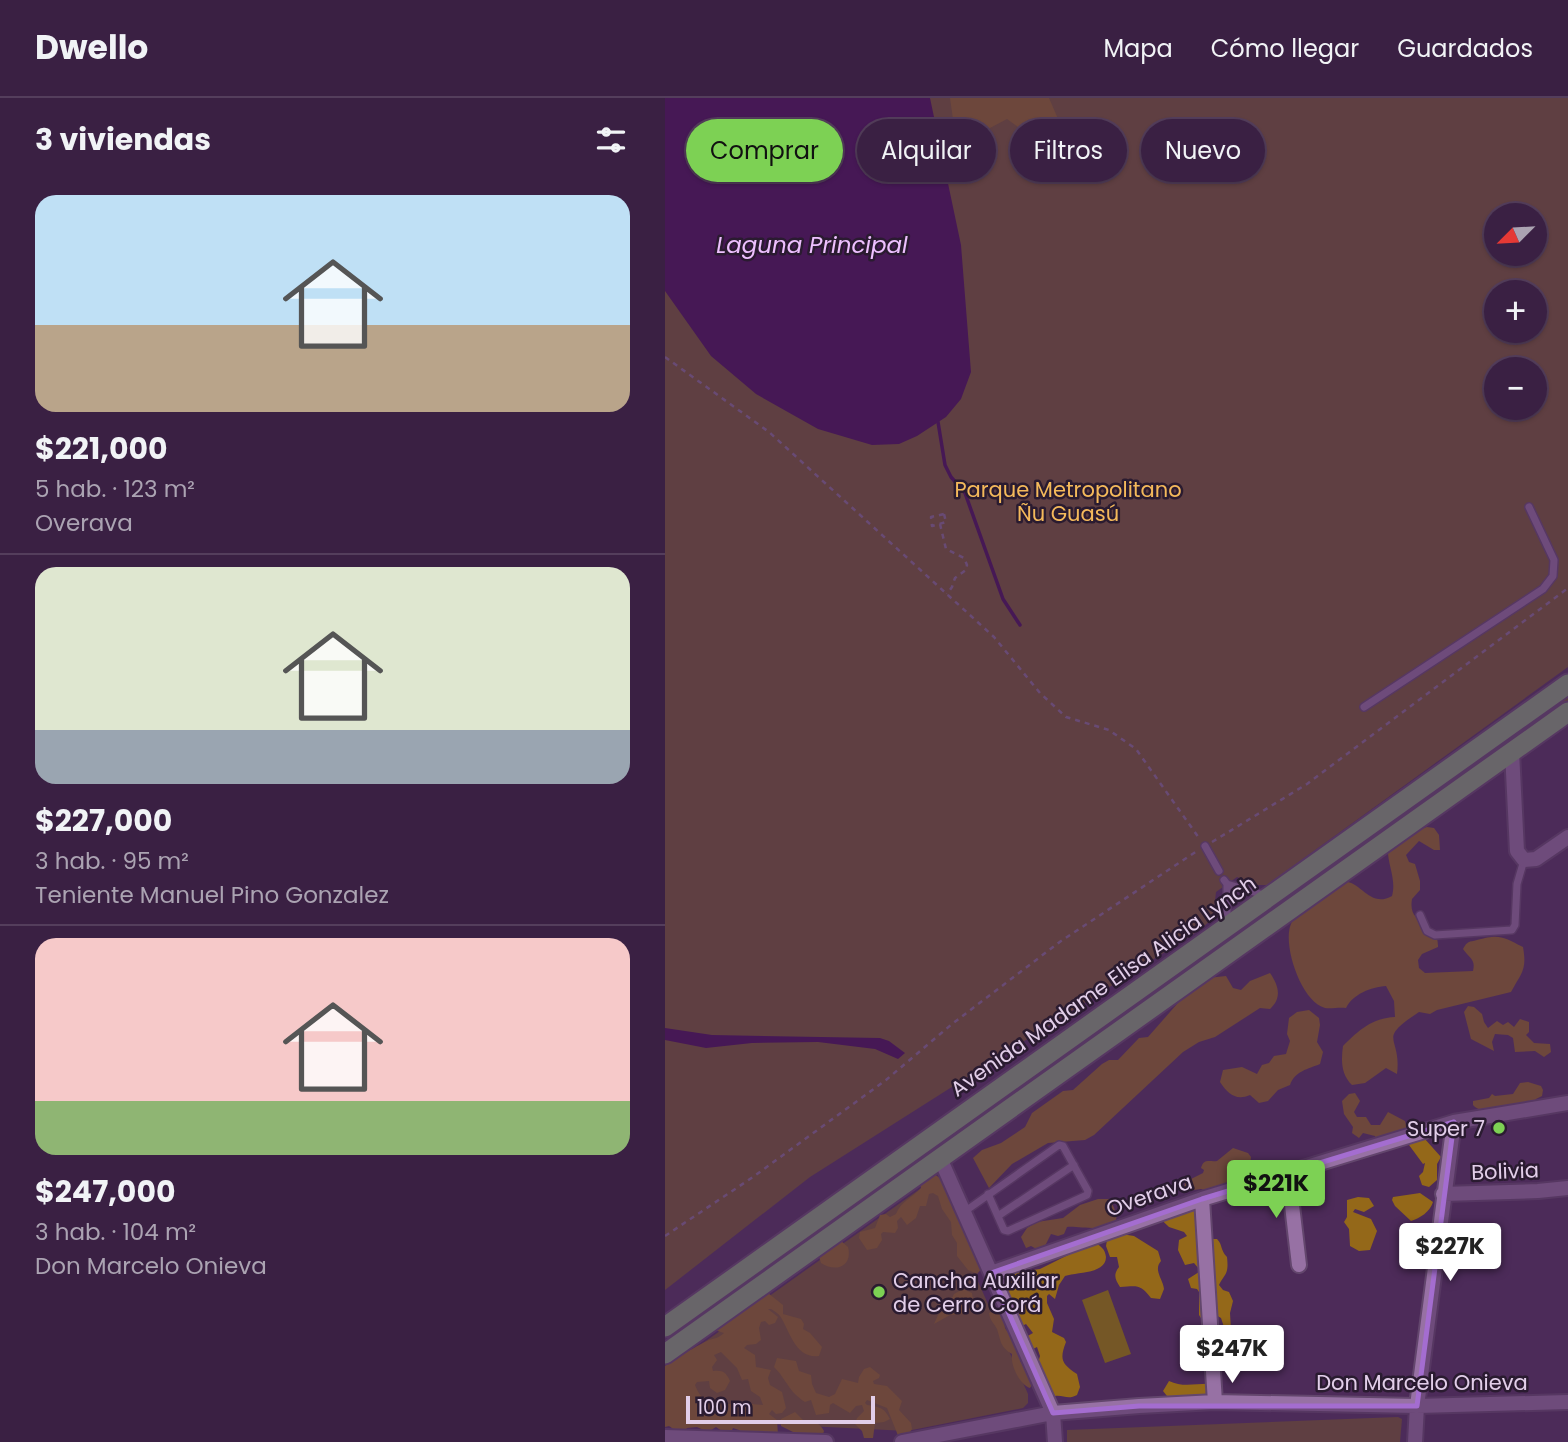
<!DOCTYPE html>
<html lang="es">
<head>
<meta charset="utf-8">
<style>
  body { margin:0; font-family:Poppins,sans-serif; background:#41284a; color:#f1f3f6; height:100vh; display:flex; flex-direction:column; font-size:26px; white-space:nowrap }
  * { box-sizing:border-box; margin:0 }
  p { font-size:23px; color:#aba3b2 }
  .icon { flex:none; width:38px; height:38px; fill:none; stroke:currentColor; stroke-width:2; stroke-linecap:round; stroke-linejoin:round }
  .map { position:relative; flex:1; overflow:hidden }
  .side { display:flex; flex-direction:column; background:#3a2043; width:665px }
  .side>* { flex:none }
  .guide { position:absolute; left:21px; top:21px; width:665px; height:63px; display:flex; gap:14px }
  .needle { width:46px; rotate:246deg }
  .controls { position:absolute; left:819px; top:105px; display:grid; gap:14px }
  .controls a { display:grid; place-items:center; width:63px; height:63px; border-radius:50%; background:#3a2043; box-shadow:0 2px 5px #0004,0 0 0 2px #543e5c; font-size:35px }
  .scale { position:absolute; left:21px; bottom:18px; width:189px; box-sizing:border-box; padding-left:7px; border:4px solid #e2cee9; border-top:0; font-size:19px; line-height:24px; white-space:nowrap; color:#e2cee9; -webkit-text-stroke:5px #2a1b30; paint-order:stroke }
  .price { position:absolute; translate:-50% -60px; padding:0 16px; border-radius:7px; background:#fff; color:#222; font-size:23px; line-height:46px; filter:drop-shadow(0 2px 4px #0008) }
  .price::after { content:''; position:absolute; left:50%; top:42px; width:21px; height:16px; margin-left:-10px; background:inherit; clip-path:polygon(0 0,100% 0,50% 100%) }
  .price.on { background:#7dd154; color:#111 }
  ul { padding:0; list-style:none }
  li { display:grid; align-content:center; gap:14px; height:371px; padding:0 35px }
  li+li { border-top:2px solid #543e5c }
  li span { display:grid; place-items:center; height:217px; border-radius:21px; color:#555 }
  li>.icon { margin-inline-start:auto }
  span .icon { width:126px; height:126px; fill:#fffc; stroke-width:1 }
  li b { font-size:30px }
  h2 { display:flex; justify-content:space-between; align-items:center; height:84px; padding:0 35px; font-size:30px }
  .tag { padding:0 24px; border-radius:32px; background:#3a2043; box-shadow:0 2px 5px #0004,0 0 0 2px #543e5c; font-size:24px; line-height:63px }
  .tag.on { background:#7dd154; color:#111 }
  header { display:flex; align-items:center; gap:42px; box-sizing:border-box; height:98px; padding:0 35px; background:#3a2043; border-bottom:2px solid #543e5c }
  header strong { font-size:33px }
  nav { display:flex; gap:38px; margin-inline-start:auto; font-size:24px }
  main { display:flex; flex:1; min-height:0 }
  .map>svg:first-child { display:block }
</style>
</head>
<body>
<header>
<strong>Dwello</strong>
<nav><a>Mapa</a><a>Cómo llegar</a><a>Guardados</a></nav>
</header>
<main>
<section class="side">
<h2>3 viviendas<svg class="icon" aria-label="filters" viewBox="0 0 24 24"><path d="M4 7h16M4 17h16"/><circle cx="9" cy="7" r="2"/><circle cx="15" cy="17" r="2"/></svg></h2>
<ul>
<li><span style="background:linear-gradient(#bfe0f5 60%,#b9a48a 0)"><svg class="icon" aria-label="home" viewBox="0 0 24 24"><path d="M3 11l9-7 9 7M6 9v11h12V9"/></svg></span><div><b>$221,000</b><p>5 hab. · 123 m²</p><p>Overava</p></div></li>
<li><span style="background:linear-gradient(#dfe7d0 75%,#9aa5b1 0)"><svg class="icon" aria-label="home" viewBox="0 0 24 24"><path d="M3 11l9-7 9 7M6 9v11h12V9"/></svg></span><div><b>$227,000</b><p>3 hab. · 95 m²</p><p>Teniente Manuel Pino Gonzalez</p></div></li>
<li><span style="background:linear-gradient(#f6c9c9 75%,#8fb573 0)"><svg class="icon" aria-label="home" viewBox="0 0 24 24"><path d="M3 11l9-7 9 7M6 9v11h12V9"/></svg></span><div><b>$247,000</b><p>3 hab. · 104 m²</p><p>Don Marcelo Onieva</p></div></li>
</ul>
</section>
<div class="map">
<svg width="903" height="1344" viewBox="0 0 903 1344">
  <rect width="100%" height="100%" fill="#4d2b59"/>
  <path fill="#755726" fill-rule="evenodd" d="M0 0H903V569L602 787H591L572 779 551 794 548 820 536 831 145 1079 0 1192ZM831 117H870V156H831ZM831 194H870V233H831ZM831 271H870V310H831Z
    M903 597V605L285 1042 327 1011 340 997Z
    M262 1086 271 1089 363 1296V1305L358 1310 242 1333 0 1321V1272Z
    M443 1192 466 1256 440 1265 417 1202Z
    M733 1319 737 1321 735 1344H402V1332Z"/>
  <path fill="#946819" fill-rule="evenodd" d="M285 0H384L397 30 392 50 372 53 361 35 342 21 325 30 309 44 290 35Z
    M762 729 769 730 774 737 775 752H769L754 743 741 757 744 764 750 766 755 783V792L747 801C742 830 774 820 773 849L757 856 753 862 754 870 760 875 808 873C811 861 804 860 798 851 802 843 804 844 812 842 834 836 837 838 858 849 862 872 857 874 846 894L772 912 765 916 754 914C710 943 737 937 732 976L721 970 700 985 687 987C676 976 676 963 678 948 694 932 707 920 730 919L729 903 721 888C706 889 688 896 681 910 674 909 666 911 660 910 636 904 617 846 626 826 632 813 640 814 650 806 658 800 663 790 674 785 694 777 703 812 727 798 732 780 721 765 723 746L746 734Z
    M605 875C614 888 617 900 605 911L595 910 550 939 534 944 518 954 429 1037 420 1042 383 1045 347 1066 324 1090 308 1060 317 1052 336 1045 360 1029 367 1015 398 993 408 992 437 966 444 962H453L474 940 483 939 534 881 561 878 568 890 576 892 585 883Z
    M803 908 809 909 817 916 819 924 823 930 832 923 838 927 843 924 849 929 855 921 864 924V934L861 937 869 945 885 946 886 954 879 959 870 953 850 954 848 940 843 937 830 936 827 944 829 953 806 941 799 914Z
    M644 912 654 920 655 927 652 944 658 954 655 966C643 971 630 973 625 987L613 992 603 1003 594 1005 585 997C571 1003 563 996 555 984L558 972 577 969 592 976 597 967 604 965 609 958 621 956 625 943 622 936 624 920 632 914Z
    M863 984 876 988 878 992 877 998 871 1001 869 1005C852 1008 821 1021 808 1007V1003L824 1000 827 996 830 998 848 996 855 985Z
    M690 995 695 1003 689 1014 692 1019H701L706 1027H715L723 1014 740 1023 743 1035 712 1044 710 1038 698 1035 694 1040 687 1035 688 1029 679 1016 677 1003 684 996Z
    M759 1040 776 1059 772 1066V1082L764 1089 757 1087 754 1078 758 1074 760 1065 758 1066 744 1047 751 1042Z
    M568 1050 583 1055 586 1059 583 1086 542 1093 536 1091 522 1093 519 1091 520 1084 538 1075 539 1072 536 1070C539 1060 544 1064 552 1063Z
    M268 1075 280 1084 288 1111 302 1135 318 1169 312 1176 303 1172 292 1158V1145L287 1137 286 1124 277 1111 273 1098 268 1095 264 1096 261 1108H255L251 1120 242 1127 236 1119 232 1123 233 1130 230 1135 218 1134 216 1136 217 1142 212 1150 202 1152 194 1140 195 1134 210 1130 215 1117 221 1116 225 1119 231 1116C236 1103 247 1100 256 1090L255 1084Z
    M755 1095 768 1104C765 1114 755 1120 746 1123L730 1108 727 1102 728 1099Z
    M693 1099 704 1100 709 1108 699 1114 690 1111 688 1114 706 1121 712 1133 705 1152 694 1153 685 1148 684 1131 679 1124 682 1119V1102Z
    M433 1101H444C471 1142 417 1127 402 1129L399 1136 393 1138 386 1136 377 1154 366 1148 361 1150 356 1139 362 1130 372 1124 398 1120 415 1107Z
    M494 1107 520 1114 530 1112 546 1141H552C558 1147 555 1152 562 1159 564 1177 560 1175 554 1187L558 1192 564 1194 568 1203 565 1215 566 1232H560L556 1220 551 1217 554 1237 548 1239 534 1217V1194L532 1191 526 1190 523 1181 534 1174V1171L529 1165 520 1167 513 1152 514 1142 522 1138 519 1134 504 1129 488 1114Z
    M163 1124 168 1127 175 1142 183 1149C188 1168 171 1175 156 1165L153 1155 128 1154 127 1147 144 1139 149 1131Z
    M456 1136 469 1138 493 1153 496 1163C488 1172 498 1181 499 1191L495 1201 486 1200C475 1186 473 1188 455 1189 450 1181 448 1177 454 1169L452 1159H445L441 1148 442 1142Z
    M430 1145C436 1148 440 1151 441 1159 441 1176 412 1174 400 1178L394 1187 390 1201 384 1196 382 1198V1205L389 1221 387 1234 399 1240 401 1244C394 1262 397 1266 412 1276L415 1289 412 1297C403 1302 399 1297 390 1298L372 1269 375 1258 372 1249 368 1251 359 1240 368 1235 361 1226 357 1228 350 1221 352 1216 358 1214 359 1208 344 1203 338 1190 346 1175 375 1171 425 1146Z
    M53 1182 76 1200 96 1185 103 1195 118 1207V1216L136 1221 139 1226 138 1231 145 1235 157 1249 154 1258C130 1261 125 1233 115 1218 113 1215 109 1213 106 1211H103L113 1219 110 1225 104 1227 100 1223 96 1224 94 1230 96 1242 91 1246 82 1247 79 1250 90 1257 91 1269 106 1272 103 1280 105 1287 117 1294 121 1310 117 1315 111 1316 107 1312 104 1316 112 1322 113 1337H80L74 1332 68 1330 64 1338 51 1329 43 1334 32 1329 22 1330 17 1337 4 1328 0 1329V1268C6 1263 35 1246 44 1242 51 1240 53 1240 59 1235L46 1231 16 1238 10 1231 44 1185ZM56 1254 72 1270 77 1282 83 1281 86 1293 95 1299 98 1307C90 1307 78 1304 71 1305 52 1308 38 1308 30 1287L32 1284 44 1283 45 1290 52 1295 60 1292 65 1283C61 1274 58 1272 48 1273L47 1269 52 1262 49 1257Z
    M298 1191 307 1195 309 1209 298 1216 285 1217 269 1226 273 1217 283 1208 289 1196Z
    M332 1211 339 1218 340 1230 355 1253V1263L365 1275 368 1285 365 1290C355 1287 345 1267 347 1256 335 1249 336 1243 332 1231 329 1225 325 1223 324 1215Z
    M112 1260 131 1263 134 1273 146 1277 147 1286 151 1295 164 1299 170 1296 177 1281 193 1285 194 1279 199 1271 205 1269 215 1277 214 1280 208 1283 209 1286 222 1288 237 1303 234 1312 246 1325 247 1331 243 1338 234 1340 222 1310 202 1302 200 1305 202 1307C214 1309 219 1309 225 1321L219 1324 210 1325 208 1340H199L197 1333 190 1326 192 1320 199 1313 197 1307 191 1308 185 1315 168 1305 165 1307 164 1315 151 1317 146 1302 140 1304C123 1293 122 1282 109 1269Z
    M504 1283C518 1290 532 1285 547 1286L553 1296 527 1300 521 1298H502L498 1293Z
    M130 1314 138 1322C148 1325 153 1322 159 1333L158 1336 134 1337 116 1328V1321Z"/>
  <path fill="#3f0151" d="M0 0H265L296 147 306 274 296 301 281 319 252 338 234 346 207 347 153 331 91 296 46 258 0 193Z
    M0 930 47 937 215 940 224 943 240 955 233 961 210 951 153 944 87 945 41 950 0 942Z"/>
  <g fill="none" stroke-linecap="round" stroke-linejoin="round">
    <path stroke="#3f0151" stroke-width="3.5" d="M273 324 280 367 286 379 300 395 338 501 355 527"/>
    <defs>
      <path id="service" d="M699 609 878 491 888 478 889 462 864 409
        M540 748 554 773
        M559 782 562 786V827
        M562 786 602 798
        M755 817 762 833 770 837 847 832 850 827 852 786 859 762
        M299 1114 394 1047 398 1048 423 1093 422 1097 343 1133 339 1132 323 1096
        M333 1118 409 1067"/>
      <path id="minor" d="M847 654 852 753 859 762 871 761 903 739
        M275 1060 388 1315 390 1344
        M623 1073 634 1167
        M778 1096 873 1093 903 1090
        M537 1101 550 1304
        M326 1175 537 1101 789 1024 903 1005
        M0 1339 161 1344
        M237 1344 388 1315 474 1308 550 1304 752 1308 903 1304
        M750 1344 752 1308 789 1024"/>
      <path id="trunk" d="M0 1229 903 586
        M0 1256 903 614"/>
    </defs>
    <use href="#service" stroke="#63466d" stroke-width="10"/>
    <use href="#minor" stroke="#63466d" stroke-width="18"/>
    <use href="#trunk" stroke="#63466d" stroke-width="23"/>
    <path stroke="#8b6f95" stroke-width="2.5" stroke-dasharray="5 5" stroke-linecap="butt" d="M0 259 104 334 329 539 375 595 401 619 444 632 471 651 534 740
      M279 416 281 424 267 428 266 419Z
      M275 426 281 451 299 460 302 467 301 472 290 480 287 489 282 496
      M547 744 642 686 903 490
      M0 1138 88 1079 221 982 287 926 396 843 532 753"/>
    <use href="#service" stroke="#9771a4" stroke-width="7"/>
    <use href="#minor" stroke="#9771a4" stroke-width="14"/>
    <use href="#trunk" stroke="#8aaa7c" stroke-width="19"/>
  </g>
  <path d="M0 0H903V1344H0ZM789 1024 752 1308H474L388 1315 326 1175 537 1101Z" fill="#4d2b59" fill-opacity=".55" fill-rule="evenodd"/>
  <path fill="none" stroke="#a46dd0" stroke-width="5" stroke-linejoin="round" d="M789 1024 752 1308H474L388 1315 326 1175 537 1101Z"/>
  <g fill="#7dd154" stroke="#2a1b30" stroke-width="2.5">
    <circle cx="834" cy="1030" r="7"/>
    <circle cx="214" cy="1194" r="7"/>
  </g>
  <g text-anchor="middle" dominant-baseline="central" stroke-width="5" stroke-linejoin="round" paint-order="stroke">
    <g font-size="21" fill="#f4b95b" stroke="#2a1b30">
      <text x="403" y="391">Parque Metropolitano<tspan x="403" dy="24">Ñu Guasú</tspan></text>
    </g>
    <g font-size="21" fill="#e2cee9" stroke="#2a1b30">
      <text transform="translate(438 888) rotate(-35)">Avenida Madame Elisa Alicia Lynch</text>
      <text transform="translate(840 1073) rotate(-2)">Bolivia</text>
      <text transform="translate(484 1097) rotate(-19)">Overava</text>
      <text x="757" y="1284">Don Marcelo Onieva</text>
    </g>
    <g font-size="21" fill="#e2cee9" stroke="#2a1b30" text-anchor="end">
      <text x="820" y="1030">Super 7</text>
      <text x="228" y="1182" text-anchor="start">Cancha Auxiliar<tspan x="228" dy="24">de Cerro Corá</tspan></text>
    </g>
    <g font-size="23" font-style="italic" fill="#eec0ff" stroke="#2a1b30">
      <text x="147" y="147">Laguna Principal</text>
    </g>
  </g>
</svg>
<div class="controls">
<a><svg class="needle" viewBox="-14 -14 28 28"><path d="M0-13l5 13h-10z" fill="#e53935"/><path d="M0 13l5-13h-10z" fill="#aba3b2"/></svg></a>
<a>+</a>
<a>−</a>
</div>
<div class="scale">100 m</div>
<b class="price on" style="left:611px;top:1122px">$221K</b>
<b class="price" style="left:785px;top:1185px">$227K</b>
<b class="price" style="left:567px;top:1287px">$247K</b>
<div class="guide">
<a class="tag on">Comprar</a>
<a class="tag">Alquilar</a>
<a class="tag">Filtros</a>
<a class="tag">Nuevo</a>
</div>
</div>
</main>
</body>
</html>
